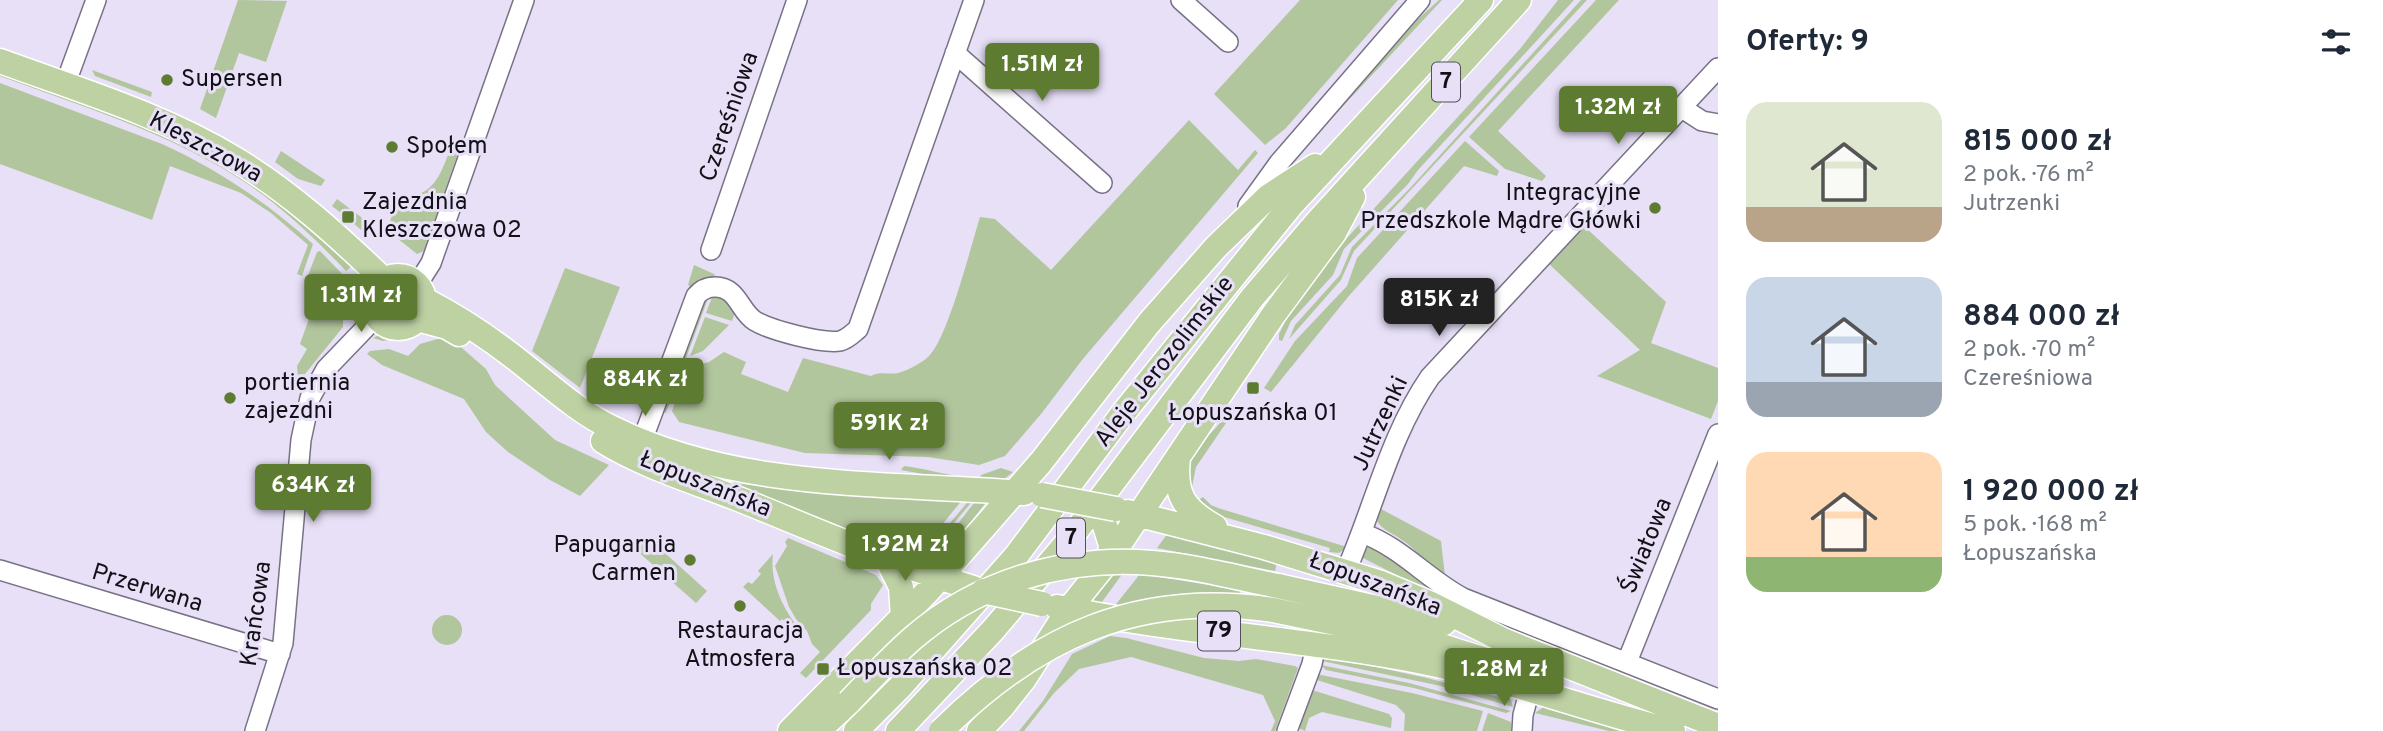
<!DOCTYPE html>
<html lang="pl">
<head>
<meta charset="utf-8">
<style>
  body { margin:0; font-family:Overpass,sans-serif; background:#f2f2f3; color:#1f2937; height:100vh; display:flex; flex-direction:column; font-size:26px; white-space:nowrap }
  * { box-sizing:border-box; margin:0 }
  p { font-size:23px; color:#747a83 }
  .icon { flex:none; width:38px; height:38px; fill:none; stroke:currentColor; stroke-width:2; stroke-linecap:round; stroke-linejoin:round }
  .map { position:relative; flex:1; overflow:hidden }
  .side { display:flex; flex-direction:column; background:#fff; width:665px }
  .side>* { flex:none }
  .price { position:absolute; translate:-50% -60px; padding:0 16px; border-radius:7px; background:#5d7b31; color:#fff; font-size:23px; line-height:46px; filter:drop-shadow(0 2px 4px #0008) }
  .price::after { content:''; position:absolute; left:50%; top:42px; width:21px; height:16px; margin-left:-10px; background:inherit; clip-path:polygon(0 0,100% 0,50% 100%) }
  .price.active { background:#222; color:#fff }
  ul { padding:0; list-style:none }
  li { display:flex; align-items:center; gap:21px; height:175px; padding:0 28px }
  li span { display:grid; place-items:center; flex:none; width:196px; height:140px; border-radius:21px; color:#555 }
  li>.icon { margin-inline-start:auto }
  span .icon { width:84px; height:84px; fill:#fffc; stroke-width:1 }
  li b { font-size:30px }
  h2 { display:flex; justify-content:space-between; align-items:center; height:84px; padding:0 28px; font-size:30px }
  main { display:flex; flex:1; min-height:0 }
  .map>svg:first-child { display:block }
</style>
</head>
<body>
<main>
<div class="map">
<svg width="1718" height="731" viewBox="0 0 1718 731">
  <rect width="100%" height="100%" fill="#e7e0f7"/>
  <path fill="#b2c69d" d="M238 0 287 1 266 62 239 53 216 118 200 109Z
    M1300 0H1398L1286 128 1265 145 1214 94Z
    M1439 0H1442L1290 163 1418 19Z
    M1558 0H1574L1418 170 1408 184 1344 249 1333 275 1291 321 1282 341 1279 340V334L1286 320 1326 261 1520 49Z
    M1581 0H1587L1354 251 1341 280 1289 339 1295 325 1340 275 1352 247 1412 186Z
    M1596 0H1619L1498 131 1546 176 1542 181 1505 169 1469 137Z
    M0 69 177 137 291 208 352 266 346 271C313 236 278 203 237 177 164 131 80 106 0 76Z
    M92 70 152 92 151 97 95 76Z
    M0 83 162 144C217 169 268 203 313 244L302 276 297 274 308 245 271 213 241 193 170 166 152 220 0 164Z
    M1189 120 1238 170 1255 150 1258 153 1082 360 1041 414 1005 456 979 465 928 457 805 453 679 422 672 411 687 368 709 362 724 352 746 362 741 374 788 392 803 358 871 376C881 371 888 375 898 373 906 371 920 364 927 358 947 342 971 246 980 217L995 219 1051 270Z
    M1465 141 1499 171 1497 176 1464 166 1348 297 1271 392 1264 388 1295 341 1347 286 1357 258Z
    M281 151 325 180 321 186 298 179 275 162Z
    M454 152 458 153 424 251 417 254 387 230 397 201C404 197 412 197 419 194 437 187 442 169 449 153Z
    M337 199 373 226 366 234 353 223 354 220 344 211 341 213 332 206Z
    M1584 226 1666 302 1651 343 1718 368V401L1711 419 1597 376 1640 350 1547 262Z
    M320 251 346 278 347 284 334 283 331 308 343 310V327L305 374 298 377 297 366 307 349 300 344 321 285 307 278 317 252Z
    M694 265 714 274 716 277 693 288 688 285Z
    M565 268 620 287 580 388 532 351Z
    M362 278C368 292 366 307 357 319 352 309 355 287 362 278Z
    M383 301a14 14 0 1 1 28 0a14 14 0 1 1-28 0Z
    M714 292H719L735 313 732 321 706 313Z
    M710 293 666 413 662 412 701 300Z
    M705 317 729 325 703 351 690 356Z
    M417 329 427 333 383 341 373 338C386 330 402 334 417 329Z
    M441 338 462 348 486 369 495 385 555 440 609 465 580 496 550 480 508 452 486 432 464 399 382 365 367 354 370 351 389 349 408 356 420 344Z
    M1222 421 1226 423 1196 467 1192 487 1186 491 1184 472 1195 450Z
    M665 458 963 499 914 559Z
    M904 466C923 468 942 474 962 477L945 478 901 470Z
    M1001 468 1013 472 1003 480H979L981 475Z
    M1203 497 1211 505 1218 508 1347 547 1339 553 1329 552 1330 548 1214 514 1192 504Z
    M977 499 987 501 936 568 927 564Z
    M971 500 970 504 922 561 924 554 966 504Z
    M1381 509 1441 541 1445 576C1428 568 1418 550 1402 540 1393 533 1381 530 1376 519Z
    M1168 533 1277 562 1275 571 1157 548Z
    M646 536 707 591 696 603 635 549Z
    M788 538 876 575 883 585 871 604V610L806 678 800 673 820 652 812 644 807 631 796 619 789 607 775 566 787 546 785 542Z
    M1368 547H1377L1442 598 1361 557Z
    M773 554C769 582 785 614 804 634L803 638 782 619 780 621 743 587 748 582 752 584 761 574 758 571Z
    M1123 573 1099 606 1089 605 1112 574Z
    M1140 574 1240 590V596L1113 608Z
    M432 630a15 15 0 1 1 30 0a15 15 0 1 1-30 0Z
    M1110 636 1126 638 1204 658 1239 661 1256 659 1295 666 1298 668 1275 731H1271L1275 721 1263 695 1131 657 1079 669 1054 693 1024 731H1019L1043 701 1072 654Z
    M1330 657 1427 678 1503 698 1505 695 1511 700 1513 707 1441 686 1322 661Z
    M1321 665 1409 683 1511 711 1506 713 1414 688 1326 670Z
    M1316 674 1412 693 1483 711 1477 731H1404L1405 714 1396 705 1317 680Z
    M1312 690 1389 714 1392 718 1391 728 1322 712 1309 718 1305 731 1296 727Z
    M1545 706 1547 709 1620 731H1609L1535 713Z
    M1488 713 1511 722V731H1482Z"/>
  <g fill="none" stroke-linecap="round" stroke-linejoin="round">
    <defs>
      <path id="minor" d="M1181 0 1228 42
        M955 53 1102 183
        M65 85 96 0
        M1682 108 1702 121 1718 124
        M1248 206 1279 163 1420 0
        M711 250 797 0
        M417 285 431 263 524 0
        M642 441 696 296C701 290 707 287 715 287 738 287 739 311 755 321 770 330 822 344 840 341 848 339 852 334 858 329L974 0
        M1362 533C1401 547 1427 579 1463 598L1718 699
        M0 570 280 654
        M1346 571C1374 507 1390 435 1430 377L1718 68
        M1627 662 1718 434
        M255 731 283 643 301 440 310 398 326 369 376 317
        M1287 731 1312 664 1316 644
        M1522 731 1523 715 1530 689"/>
      <path id="major" d="M0 61C79 90 163 115 235 159 290 192 338 236 384 280
        M372 302a26 26 0 1 1 52 0a26 26 0 1 1-52 0Z
        M423 299C460 318 493 340 525 366 553 388 579 412 612 428 740 491 885 482 1024 493
        M417 319 447 327 459 334
        M603 441C645 467 696 482 741 500 818 531 893 564 973 588
        M1178 458C1174 494 1183 509 1215 527
        M1128 512 1264 547 1381 583 1429 603 1505 641 1718 726
        M1105 526 1111 545 1110 558
        M887 559 901 587 903 618
        M1278 586 1444 623
        M1057 607C1179 633 1305 638 1428 663 1511 680 1590 711 1673 731
        M1273 610 1432 643 1520 671
        M790 731 928 591 1041 462 1149 323 1216 247 1269 196 1315 166
        M818 731 849 702
        M856 731 900 687 1016 556 1124 412 1292 204 1481 0
        M898 731 993 630 1070 539 1252 298 1318 221 1519 0
        M979 731 1002 707 1024 679 1069 609 1110 558 1274 314 1334 233 1353 197"/>
    </defs>
    <use href="#minor" stroke="#797287" stroke-width="22"/>
    <use href="#major" stroke="#fff" stroke-width="27"/>
    <use href="#minor" stroke="#fff" stroke-width="19"/>
    <use href="#major" stroke="#bdd1a3" stroke-width="24"/>
    <defs>
      <path id="major-bridge" d="M1042 495 1116 509
        M983 591 1042 604
        M849 702C870 680 891 657 913 638 979 581 1066 556 1152 563 1194 566 1237 578 1278 586
        M941 731C1036 637 1137 590 1273 610"/>
    </defs>
    <use href="#major-bridge" stroke="#fff" stroke-width="27" stroke-linecap="butt"/>
    <use href="#major-bridge" stroke="#bdd1a3" stroke-width="24"/>
  </g>
  <g fill="#5d7b31" stroke="#e7e0f7" stroke-width="2.5">
    <circle cx="167" cy="80" r="7"/>
    <circle cx="392" cy="147" r="7"/>
    <circle cx="1655" cy="208" r="7"/>
    <rect x="341" y="210" width="14" height="14" rx="3.5"/>
    <rect x="1246" y="381" width="14" height="14" rx="3.5"/>
    <circle cx="230" cy="398" r="7"/>
    <circle cx="690" cy="560" r="7"/>
    <circle cx="740" cy="606" r="7"/>
    <rect x="816" y="662" width="14" height="14" rx="3.5"/>
  </g>
  <g text-anchor="middle" dominant-baseline="central" stroke-width="6" stroke-linejoin="round" paint-order="stroke">
    <g fill="#e7e0f7" stroke="#534e5b" stroke-width="2">
      <rect x="1432" y="62.5" width="28" height="39" rx="5"/>
      <rect x="1057" y="518.5" width="28" height="39" rx="5"/>
      <rect x="1198" y="611.5" width="42" height="39" rx="5"/>
    </g>
    <g font-size="23" font-weight="bold" fill="#131018">
      <text x="1446" y="82">7</text>
      <text x="1071" y="538">7</text>
      <text x="1219" y="631">79</text>
    </g>
    <g font-size="24" fill="#131018" stroke="#e7e0f7" text-anchor="start">
      <text x="181" y="80">Supersen</text>
      <text x="406" y="147">Społem</text>
      <text x="1641" y="194" text-anchor="end">Integracyjne<tspan x="1641" dy="28">Przedszkole Mądre Główki</tspan></text>
      <text x="362" y="203">Zajezdnia<tspan x="362" dy="28">Kleszczowa 02</tspan></text>
      <text x="244" y="384">portiernia<tspan x="244" dy="28">zajezdni</tspan></text>
      <text x="1253" y="414" text-anchor="middle">Łopuszańska 01</text>
      <text x="676" y="546" text-anchor="end">Papugarnia<tspan x="676" dy="28">Carmen</tspan></text>
      <text x="740" y="632" text-anchor="middle">Restauracja<tspan x="740" dy="28">Atmosfera</tspan></text>
      <text x="837" y="669">Łopuszańska 02</text>
    </g>
    <g font-size="24" fill="#131018" stroke="#e7e0f7">
      <text transform="translate(730 117) rotate(-71)">Czereśniowa</text>
      <text transform="translate(205 148) rotate(28)">Kleszczowa</text>
      <text transform="translate(1165 362) rotate(-52)">Aleje Jerozolimskie</text>
      <text transform="translate(1381 424) rotate(-65)">Jutrzenki</text>
      <text transform="translate(705 485) rotate(22)">Łopuszańska</text>
      <text transform="translate(1647 546) rotate(-68)">Światowa</text>
      <text transform="translate(1375 585) rotate(21)">Łopuszańska</text>
      <text transform="translate(147 589) rotate(17)">Przerwana</text>
      <text transform="translate(257 614) rotate(-82)">Krańcowa</text>
    </g>
  </g>
</svg>
<b class="price" style="left:1042px;top:103px">1.51M zł</b>
<b class="price" style="left:1618px;top:146px">1.32M zł</b>
<b class="price" style="left:361px;top:334px">1.31M zł</b>
<b class="price active" style="left:1439px;top:338px">815K zł</b>
<b class="price" style="left:645px;top:418px">884K zł</b>
<b class="price" style="left:889px;top:462px">591K zł</b>
<b class="price" style="left:313px;top:524px">634K zł</b>
<b class="price" style="left:905px;top:583px">1.92M zł</b>
<b class="price" style="left:1504px;top:708px">1.28M zł</b>
</div>
<section class="side">
<h2>Oferty: 9<svg class="icon" aria-label="filters" viewBox="0 0 24 24"><path d="M4 7h16M4 17h16"/><circle cx="9" cy="7" r="2"/><circle cx="15" cy="17" r="2"/></svg></h2>
<ul>
<li><span style="background:linear-gradient(#dfe7d0 75%,#b9a48a 0)"><svg class="icon" aria-label="home" viewBox="0 0 24 24"><path d="M3 11l9-7 9 7M6 9v11h12V9"/></svg></span><div><b>815 000 zł</b><p>2 pok. · 76 m²</p><p>Jutrzenki</p></div></li>
<li><span style="background:linear-gradient(#c9d6e8 75%,#9aa5b1 0)"><svg class="icon" aria-label="home" viewBox="0 0 24 24"><path d="M3 11l9-7 9 7M6 9v11h12V9"/></svg></span><div><b>884 000 zł</b><p>2 pok. · 70 m²</p><p>Czereśniowa</p></div></li>
<li><span style="background:linear-gradient(#ffd9b3 75%,#8fb573 0)"><svg class="icon" aria-label="home" viewBox="0 0 24 24"><path d="M3 11l9-7 9 7M6 9v11h12V9"/></svg></span><div><b>1 920 000 zł</b><p>5 pok. · 168 m²</p><p>Łopuszańska</p></div></li>
</ul>
</section>
</main>
</body>
</html>
